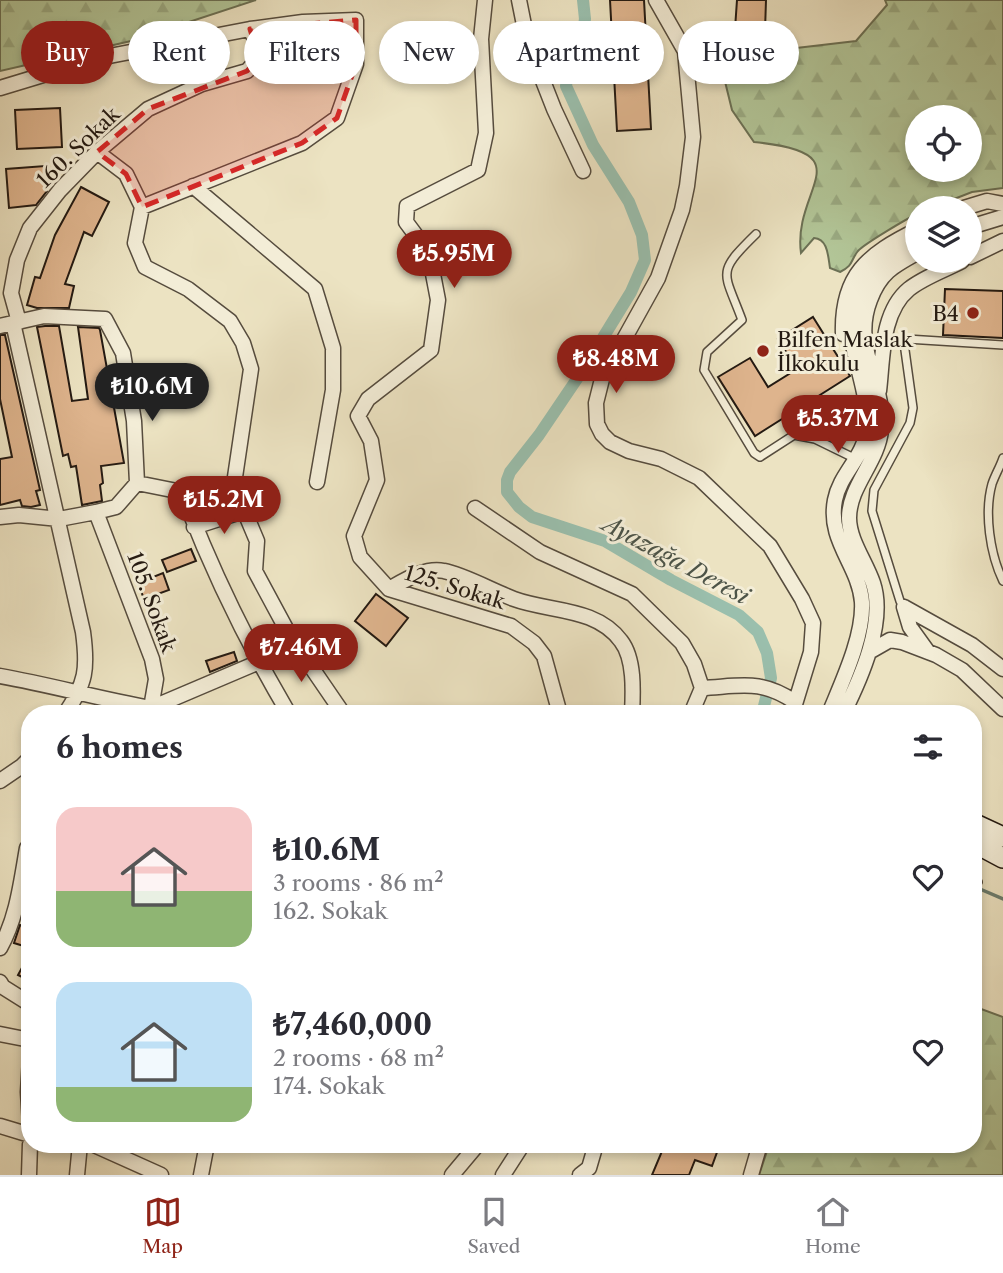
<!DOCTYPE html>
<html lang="en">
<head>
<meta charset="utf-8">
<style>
  body { margin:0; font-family:"Libre Caslon Text",serif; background:#f7f7f7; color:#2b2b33; height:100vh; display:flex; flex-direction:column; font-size:26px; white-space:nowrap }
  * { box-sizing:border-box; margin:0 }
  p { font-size:23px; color:#7c7c81 }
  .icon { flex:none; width:38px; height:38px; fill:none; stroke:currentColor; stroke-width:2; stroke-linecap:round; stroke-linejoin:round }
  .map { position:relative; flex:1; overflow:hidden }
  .side { position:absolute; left:21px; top:705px; width:961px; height:448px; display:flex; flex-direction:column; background:#fff; border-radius:28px; box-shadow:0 4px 10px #0003 }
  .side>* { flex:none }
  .guide { position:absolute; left:21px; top:21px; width:962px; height:63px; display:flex; gap:14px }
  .tools { position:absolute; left:905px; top:105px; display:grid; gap:14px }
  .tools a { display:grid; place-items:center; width:77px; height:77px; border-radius:50%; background:#fff; box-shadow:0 4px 10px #0003; font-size:35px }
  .price { position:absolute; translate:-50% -60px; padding:0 16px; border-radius:24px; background:#8f2418; color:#fff; font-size:23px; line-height:46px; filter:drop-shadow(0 2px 4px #0008) }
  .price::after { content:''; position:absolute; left:50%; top:42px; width:21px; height:16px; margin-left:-10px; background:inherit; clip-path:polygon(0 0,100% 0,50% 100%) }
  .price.current { background:#222; color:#fff }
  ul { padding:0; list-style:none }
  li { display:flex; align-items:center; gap:21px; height:175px; padding:0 35px }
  li span { display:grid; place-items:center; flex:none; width:196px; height:140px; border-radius:21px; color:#555 }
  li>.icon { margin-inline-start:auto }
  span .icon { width:84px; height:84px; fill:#fffc; stroke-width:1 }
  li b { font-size:30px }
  h2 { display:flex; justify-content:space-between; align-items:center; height:84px; padding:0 35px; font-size:30px }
  .chip { padding:0 24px; border-radius:32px; background:#fff; box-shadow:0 4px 10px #0003; font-size:24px; line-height:63px }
  .chip.current { background:#8f2418; color:#fff }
  .dock { display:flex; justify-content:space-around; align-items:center; height:98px; border-top:2px solid #e1e1e2; background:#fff; font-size:19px; color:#7c7c81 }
  .dock a { display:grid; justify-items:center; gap:4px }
  .dock .current { color:#8f2418 }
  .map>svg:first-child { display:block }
</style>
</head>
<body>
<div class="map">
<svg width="1003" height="1175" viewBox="0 0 1003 1175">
  <defs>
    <pattern id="forest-firs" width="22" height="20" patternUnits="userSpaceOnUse" patternTransform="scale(1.75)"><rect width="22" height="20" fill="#b2c597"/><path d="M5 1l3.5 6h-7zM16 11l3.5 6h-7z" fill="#99a981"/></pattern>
  </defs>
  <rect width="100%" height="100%" fill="#ece3c2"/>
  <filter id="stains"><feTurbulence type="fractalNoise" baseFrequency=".00286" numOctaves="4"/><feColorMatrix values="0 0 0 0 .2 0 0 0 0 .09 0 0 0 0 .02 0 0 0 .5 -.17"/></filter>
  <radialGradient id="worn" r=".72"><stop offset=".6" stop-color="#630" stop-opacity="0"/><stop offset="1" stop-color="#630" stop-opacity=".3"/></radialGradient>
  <path fill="url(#forest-firs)" stroke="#6b7054" stroke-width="2" fill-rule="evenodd" d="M0 0H256L131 41 0 71Z
    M885 0H1003V188L972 192 931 208H917V214C908 218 864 244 858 251 850 261 854 265 840 272L830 268C828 256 828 239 814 238L801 253C792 188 866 153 754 142L732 110 719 57 856 41 887 5ZM970 117V170H917V117Z
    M973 1006 1003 1017V1175H759L769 1145 973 1144Z"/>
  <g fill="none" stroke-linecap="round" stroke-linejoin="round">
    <path stroke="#6b7d6f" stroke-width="3.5" d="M973 886 1003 899"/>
    <path stroke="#9abfad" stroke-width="12" d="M583 0 585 19 580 50 568 70 566 86 593 145 629 202 642 235 645 260 631 292 585 367 539 435 510 472 507 480V492L519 507 532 517 605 541 671 580 739 615 758 632 767 653 771 678 762 714"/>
  </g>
  <path fill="#deb48d" stroke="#241a12" stroke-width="2" d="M610 0H644L651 129 617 131Z
    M737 0H766L765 31 735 29Z
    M60 108 62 147 17 149 15 110Z
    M45 166 47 191 36 205 9 208 6 169Z
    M81 187 109 202 92 236 84 232 65 284 74 286 69 308H37L27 305 35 277 40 278 55 235Z
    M945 289 1003 291V338L943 335Z
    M813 317 850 376 755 436 718 377 750 358 768 387 797 369 778 339Z
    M45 326H59L72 401 88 399 78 327 99 328 100 330 124 463 101 466 103 483 100 485 102 501 82 505 76 466 71 467 68 454 63 456 37 327Z
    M0 335H5L40 490 36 491 40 505 31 507 22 506 20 500 0 505V459L12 457 0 399Z
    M191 549 196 561 167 572 162 560Z
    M163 573 169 590 144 599 138 583Z
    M376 594 408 618 386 646 355 621Z
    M234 652 237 661 210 672 206 661Z
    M20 925 30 928V948L14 943Z
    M30 953V981L18 975Z
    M665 1144H720L712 1166 695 1160 689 1175H652Z"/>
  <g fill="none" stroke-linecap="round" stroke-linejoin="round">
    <defs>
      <path id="lane" d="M756 234C715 274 724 271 742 320L707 352 704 370 754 453 760 457 794 435 815 439 856 459
        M1003 458C1000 467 995 475 992 484 984 513 990 554 1003 581
        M904 607 900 601 872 511 874 490 910 423 913 408 904 343 907 339 1003 345
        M973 880 978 882"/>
      <path id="street" d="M485 0 481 39 486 133 478 170 407 206 406 222 429 253 438 300 431 350 368 399 358 416 371 441 377 480 354 536 360 557 389 589 511 626 534 643 544 656 560 714
        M519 0 527 40 554 109 583 171
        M656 0 685 51 693 137 687 186 682 210 658 278 602 379 596 403 597 424 602 434 610 442 629 451 661 459 699 478 770 546 802 599 813 623 811 652 792 714
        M0 88 99 58 250 29 303 22 356 20V64L337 118 302 143 142 207
        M97 152 126 174 142 207 135 243 145 267 188 289 230 321 243 343 251 369 235 477 241 503 257 541 255 571 290 636 342 712
        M193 186 315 289 333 348V390L317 482
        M964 208 987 201 1003 204
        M970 227 1003 217
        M970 257 1003 241
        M19 322 11 293 17 260 30 228 60 190 97 152 148 109 202 84 247 71 259 58 257 43 250 29
        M13 323 83 632C88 669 86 683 65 714
        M0 326 44 316 105 319 123 353 134 421 137 483 116 507 96 512 59 519 19 515 0 517
        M843 334C841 275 868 254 917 230
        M879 391C883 358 881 312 909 289 924 277 945 270 962 261
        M137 483 182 492C211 569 247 643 289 714
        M475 508 540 552 632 594 682 643 694 664 702 688
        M96 512 152 659 156 679 151 708
        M194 527 244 511
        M389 589C405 580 425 567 444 571 462 574 495 592 514 599 549 612 596 607 621 641 635 659 633 693 632 714
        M904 607 972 645 1003 669
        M904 607 910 627 928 652
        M869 652 890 640 902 642 936 655 962 670 1003 709
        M0 676C51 685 100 699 151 708L154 714
        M702 688C742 686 761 679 795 702
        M151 708 259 662 290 636
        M691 714 702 688
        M829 714C842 682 864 636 862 602 859 565 827 541 835 500 840 473 865 457 867 428 869 399 858 373 853 345 850 332 851 319 854 307 862 271 886 257 917 241
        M843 714C861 678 886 622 873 583 866 562 849 540 849 518 849 486 878 462 881 430 886 382 851 349 870 300 880 273 893 266 917 253
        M0 781 22 766 30 758
        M0 948C17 918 21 882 27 848L30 845
        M0 982 3 987 30 1004
        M0 1034 30 1040
        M30 1059 28 1092 30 1124
        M0 1126 30 1135
        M92 1144 161 1175
        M29 1175 30 1144
        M77 1175 80 1144
        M201 1175 207 1144
        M452 1175 478 1144
        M503 1175 523 1144
        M580 1175 589 1168 596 1144
        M751 1175 760 1144"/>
      <path id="secondary" d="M973 823 1003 837
        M973 842 1003 858"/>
    </defs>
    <use href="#lane" stroke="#564c3e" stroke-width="10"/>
    <use href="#street" stroke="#564c3e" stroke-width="17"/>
    <use href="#secondary" stroke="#241a12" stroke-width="22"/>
    <use href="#lane" stroke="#f3edd7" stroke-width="7"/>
    <use href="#street" stroke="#f3edd7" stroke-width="14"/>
    <use href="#secondary" stroke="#f3edd7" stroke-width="19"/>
  </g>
  <path fill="#d62828" fill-opacity="0.2" stroke="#d62828" stroke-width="5" stroke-dasharray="14 9" stroke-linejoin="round" d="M356 20V64L337 118 302 143 142 207 126 174 97 152 148 109 247 71 259 58 250 29Z"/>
  <g fill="#8f2418" stroke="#f3edd7" stroke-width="2.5">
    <circle cx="973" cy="313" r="7"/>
    <circle cx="763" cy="351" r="7"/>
  </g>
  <g text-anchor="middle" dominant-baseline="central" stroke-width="6" stroke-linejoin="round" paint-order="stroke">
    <g font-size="21" fill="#241a12" stroke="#f3edd7">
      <text transform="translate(78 147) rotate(-44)">160. Sokak</text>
      <text transform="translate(455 587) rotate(17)">125. Sokak</text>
      <text transform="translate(152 602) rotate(70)">105. Sokak</text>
    </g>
    <g font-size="21" fill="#241a12" stroke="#f3edd7" text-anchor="end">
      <text x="959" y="313">B4</text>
      <text x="777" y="339" text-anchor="start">Bilfen Maslak<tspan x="777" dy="24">İlkokulu</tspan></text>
    </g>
    <g font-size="23" font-style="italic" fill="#4d5448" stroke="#f3edd7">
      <text transform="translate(676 560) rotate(28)">Ayazağa Deresi</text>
    </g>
  </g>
  <rect width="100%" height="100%" filter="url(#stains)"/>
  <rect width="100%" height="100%" fill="url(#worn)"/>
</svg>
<div class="tools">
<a><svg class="icon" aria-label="locate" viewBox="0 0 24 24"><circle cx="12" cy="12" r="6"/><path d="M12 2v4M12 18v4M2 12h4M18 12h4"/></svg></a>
<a><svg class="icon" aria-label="layers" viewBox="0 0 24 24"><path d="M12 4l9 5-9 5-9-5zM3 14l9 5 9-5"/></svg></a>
</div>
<b class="price" style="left:454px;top:290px">₺5.95M</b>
<b class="price" style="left:616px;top:395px">₺8.48M</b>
<b class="price current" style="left:152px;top:423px">₺10.6M</b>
<b class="price" style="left:838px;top:455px">₺5.37M</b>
<b class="price" style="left:224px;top:536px">₺15.2M</b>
<b class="price" style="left:301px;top:684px">₺7.46M</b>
<div class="guide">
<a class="chip current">Buy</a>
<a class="chip">Rent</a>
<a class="chip">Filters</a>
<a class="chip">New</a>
<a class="chip">Apartment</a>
<a class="chip">House</a>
</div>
<section class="side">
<h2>6 homes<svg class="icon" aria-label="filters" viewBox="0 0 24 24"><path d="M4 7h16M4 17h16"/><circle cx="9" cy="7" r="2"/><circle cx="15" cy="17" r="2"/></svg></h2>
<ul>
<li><span style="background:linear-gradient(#f6c9c9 60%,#8fb573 0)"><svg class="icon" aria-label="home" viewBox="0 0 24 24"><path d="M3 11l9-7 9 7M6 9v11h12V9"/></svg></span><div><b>₺10.6M</b><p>3 rooms · 86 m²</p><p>162. Sokak</p></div><svg class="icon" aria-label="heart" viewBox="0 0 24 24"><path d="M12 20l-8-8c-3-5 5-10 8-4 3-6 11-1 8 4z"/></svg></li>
<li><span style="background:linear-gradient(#bfe0f5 75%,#8fb573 0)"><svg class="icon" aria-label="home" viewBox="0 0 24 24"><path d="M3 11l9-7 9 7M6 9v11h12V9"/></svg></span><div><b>₺7,460,000</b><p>2 rooms · 68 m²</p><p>174. Sokak</p></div><svg class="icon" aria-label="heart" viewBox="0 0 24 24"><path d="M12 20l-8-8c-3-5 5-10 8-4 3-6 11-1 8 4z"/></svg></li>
</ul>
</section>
</div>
<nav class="dock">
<a class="current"><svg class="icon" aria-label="map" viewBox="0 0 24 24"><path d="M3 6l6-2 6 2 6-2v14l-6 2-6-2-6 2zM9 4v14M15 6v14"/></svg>Map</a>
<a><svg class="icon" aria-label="saved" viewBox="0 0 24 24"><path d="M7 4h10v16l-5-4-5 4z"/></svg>Saved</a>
<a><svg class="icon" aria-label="home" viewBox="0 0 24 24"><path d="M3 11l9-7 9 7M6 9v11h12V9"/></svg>Home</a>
</nav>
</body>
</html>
